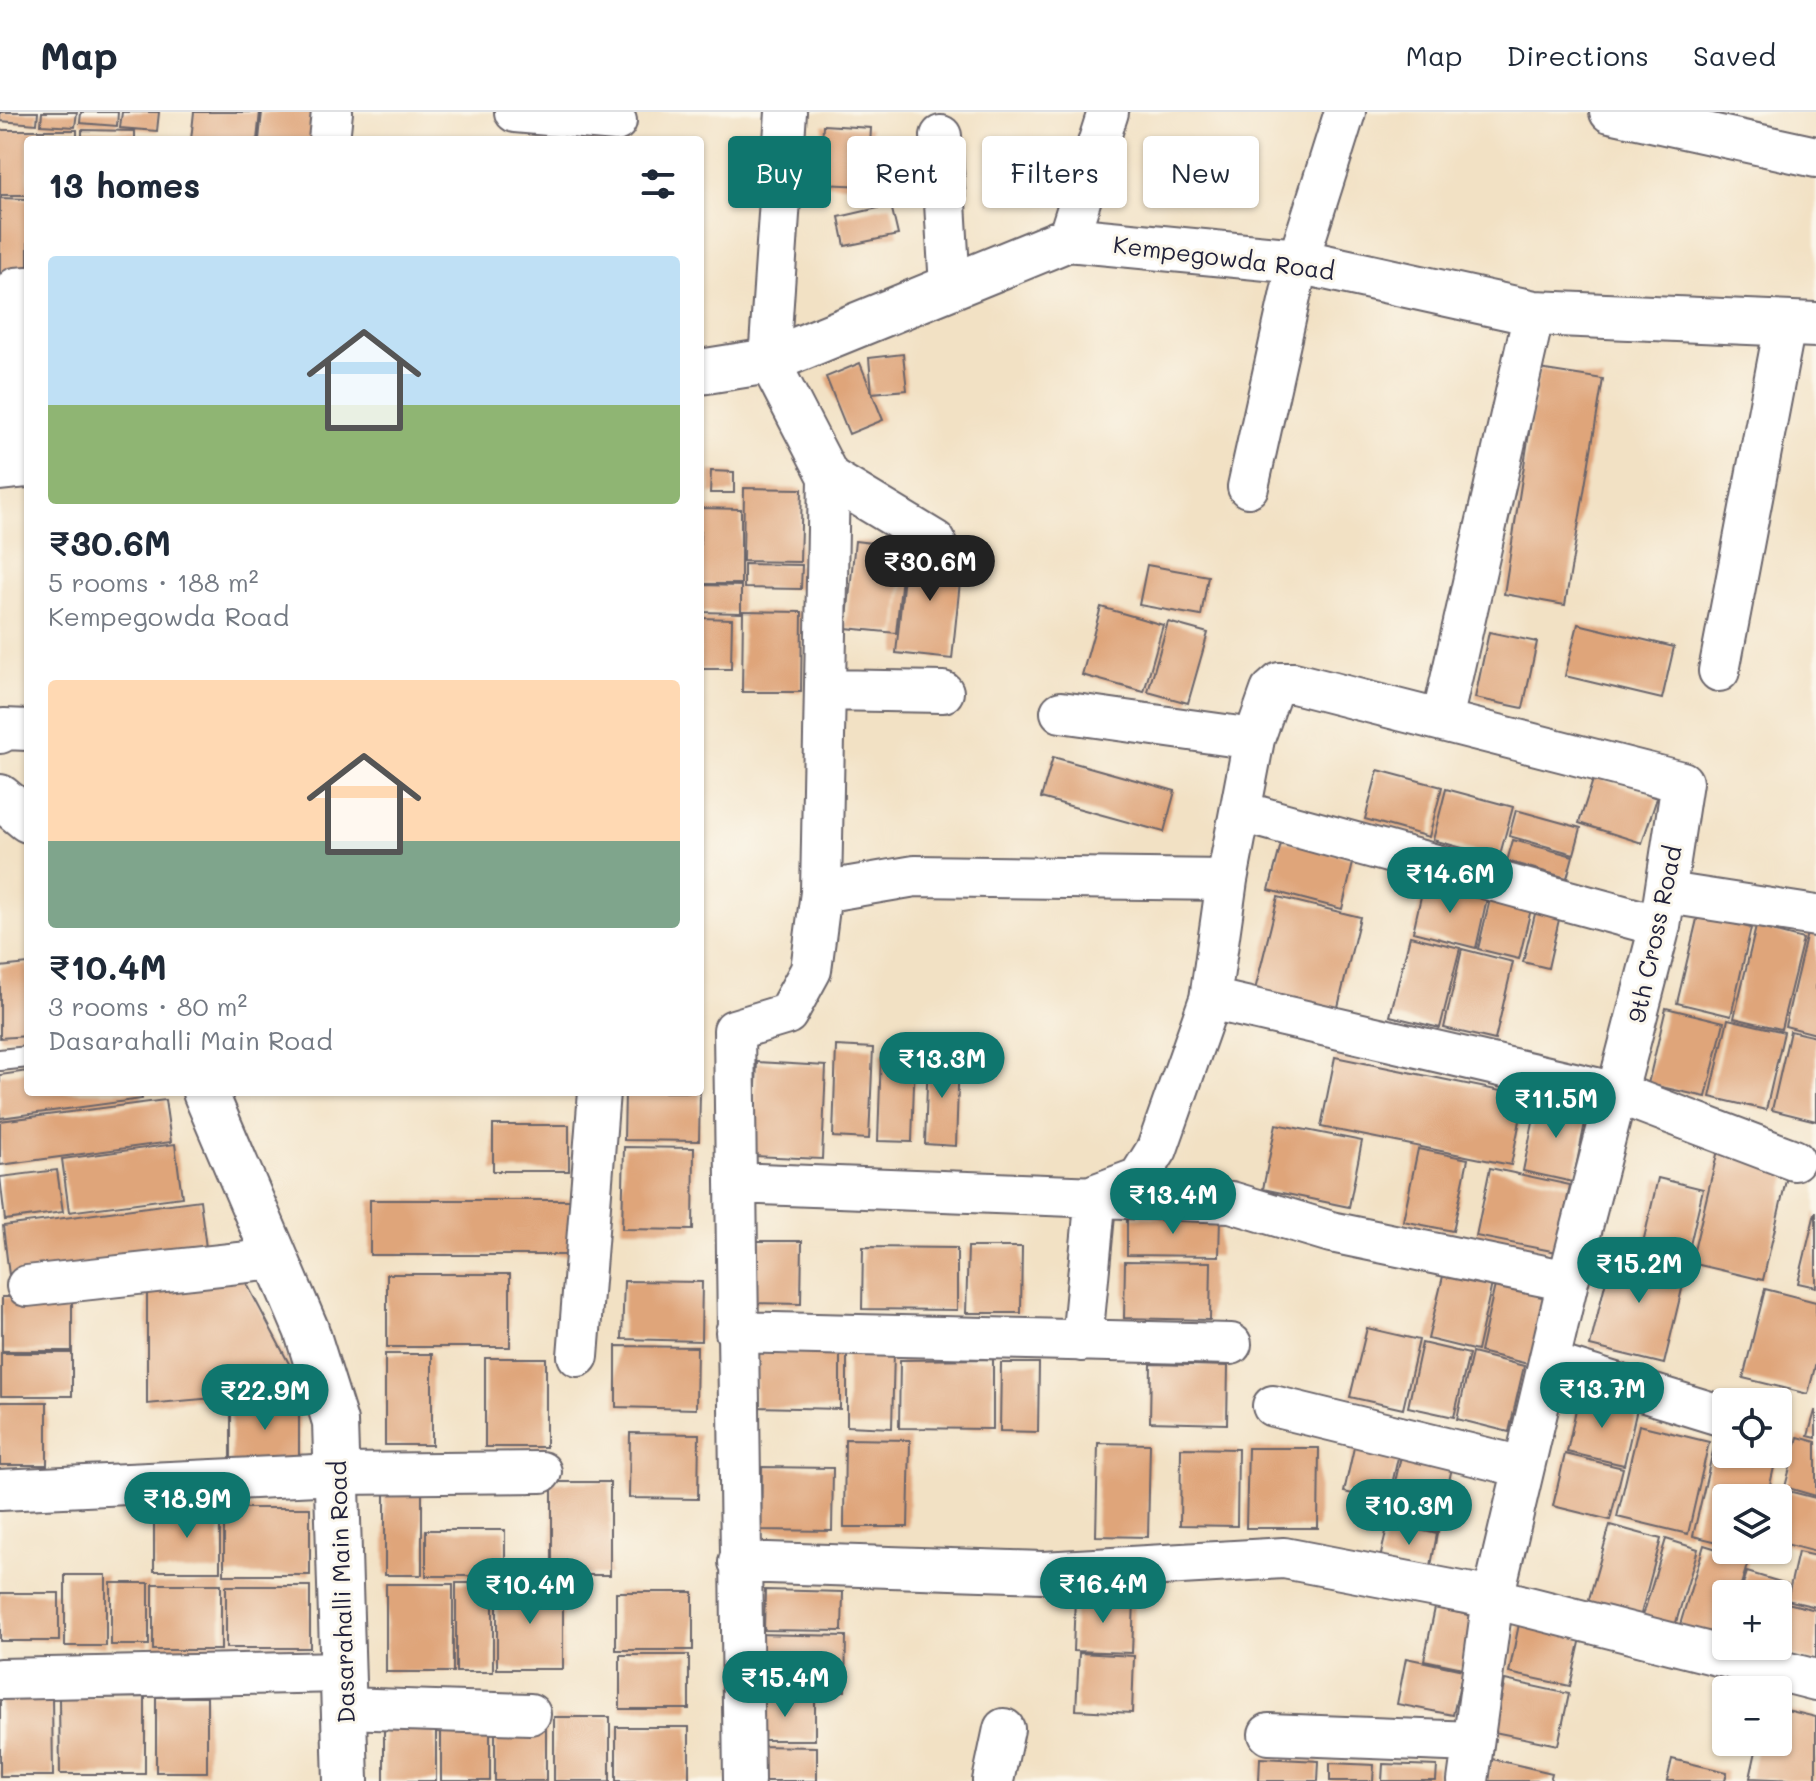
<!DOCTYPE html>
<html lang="en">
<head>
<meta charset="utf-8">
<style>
  body { margin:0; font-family:Mali,sans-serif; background:#f6f6f7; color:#1f2937; height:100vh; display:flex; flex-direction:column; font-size:30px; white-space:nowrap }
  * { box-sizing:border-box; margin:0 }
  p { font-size:26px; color:#747a83 }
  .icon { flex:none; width:44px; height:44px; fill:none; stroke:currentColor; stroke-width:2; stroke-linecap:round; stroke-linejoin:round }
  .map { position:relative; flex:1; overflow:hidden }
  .panel { position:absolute; left:24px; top:24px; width:680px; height:960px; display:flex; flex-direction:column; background:#fff; border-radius:8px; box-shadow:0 2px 6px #0004 }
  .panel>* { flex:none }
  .guide { position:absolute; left:728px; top:24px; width:760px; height:72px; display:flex; gap:16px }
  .tools { position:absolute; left:1712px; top:1276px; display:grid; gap:16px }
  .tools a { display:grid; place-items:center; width:80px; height:80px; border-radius:8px; background:#fff; box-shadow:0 2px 6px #0004; font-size:40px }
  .price { position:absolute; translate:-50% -68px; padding:0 18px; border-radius:28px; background:#0f766e; color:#fff; font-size:26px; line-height:52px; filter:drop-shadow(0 2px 4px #0008) }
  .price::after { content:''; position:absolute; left:50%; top:48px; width:24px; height:18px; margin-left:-12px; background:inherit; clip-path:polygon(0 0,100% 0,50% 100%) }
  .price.current { background:#222; color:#fff }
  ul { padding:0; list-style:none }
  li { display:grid; align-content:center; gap:16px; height:424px; padding:0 24px }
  li span { display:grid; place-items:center; height:248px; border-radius:8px; color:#555 }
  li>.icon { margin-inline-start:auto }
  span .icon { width:144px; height:144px; fill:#fffc; stroke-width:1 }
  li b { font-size:34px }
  h2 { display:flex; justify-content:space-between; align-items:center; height:96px; padding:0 24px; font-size:34px }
  .tag { padding:0 28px; border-radius:8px; background:#fff; box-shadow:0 2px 6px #0004; font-size:28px; line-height:72px }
  .tag.current { background:#0f766e; color:#fff }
  header { display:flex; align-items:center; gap:48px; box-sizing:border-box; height:112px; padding:0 40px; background:#fff; border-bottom:2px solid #e0e1e3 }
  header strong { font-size:38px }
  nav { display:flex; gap:44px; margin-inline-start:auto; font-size:28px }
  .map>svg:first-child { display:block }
</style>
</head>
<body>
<header>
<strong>Map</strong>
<nav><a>Map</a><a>Directions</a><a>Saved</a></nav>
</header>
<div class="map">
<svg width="1816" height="1669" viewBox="0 0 1816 1669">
  <rect width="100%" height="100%" fill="#fbf7ec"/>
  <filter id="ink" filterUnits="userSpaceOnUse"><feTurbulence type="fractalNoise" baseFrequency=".0125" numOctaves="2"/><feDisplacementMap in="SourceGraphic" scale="16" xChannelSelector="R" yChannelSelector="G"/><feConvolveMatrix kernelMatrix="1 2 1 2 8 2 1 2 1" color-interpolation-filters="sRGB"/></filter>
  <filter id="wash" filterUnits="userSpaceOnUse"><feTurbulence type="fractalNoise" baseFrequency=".006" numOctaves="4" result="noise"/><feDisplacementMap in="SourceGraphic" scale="32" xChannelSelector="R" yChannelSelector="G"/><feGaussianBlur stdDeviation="1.8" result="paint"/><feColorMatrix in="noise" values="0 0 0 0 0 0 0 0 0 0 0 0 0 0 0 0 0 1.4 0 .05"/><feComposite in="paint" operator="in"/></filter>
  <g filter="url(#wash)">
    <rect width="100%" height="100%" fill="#f2e1c4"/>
    <g id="blocks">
      <path fill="#dfa57a" d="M0 0H38L37 12 0 9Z
        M42 0H77L75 15 41 13Z
        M81 0H118L117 14 80 11Z
        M122 0H159L157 19 120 16Z
        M194 0H260L257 28H191Z
        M262 0H319L316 28H259Z
        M823 13 871 16 868 74 820 72Z
        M0 18H77V28H28V83H0Z
        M82 18 135 19V28H82Z
        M0 86 28 87V165H0Z
        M891 93 898 123 845 134 839 105Z
        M903 242 907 278 872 281 883 308 849 322 826 265 860 251 872 281 869 246Z
        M1539 257 1603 267 1565 493 1504 482Z
        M711 359 734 360V381H710Z
        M744 376 802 377 800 450 743 449Z
        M700 396 741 397V472H700Z
        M855 429 905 435 896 521 846 516Z
        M907 435 963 441 952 547 896 541Z
        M744 452 802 453 801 477 744 476Z
        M1147 453 1208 464 1201 504 1139 493Z
        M700 473 741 474V501L700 500Z
        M1101 495 1163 513 1144 580 1082 563Z
        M743 499 802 500 801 580H742Z
        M700 506 732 507 731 557H700Z
        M1168 510 1208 521 1188 591 1148 580Z
        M1578 512 1674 535 1662 587 1565 564Z
        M1489 520 1537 530 1523 596 1475 586Z
        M1053 645 1175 679 1164 720 1041 686Z
        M1378 658 1442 675 1429 725 1365 707Z
        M1594 665 1657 686 1642 731 1579 711Z
        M1446 677 1513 695 1499 746 1433 728Z
        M1516 698 1581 716 1574 742 1509 724Z
        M1282 728 1354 747 1342 797 1269 778Z
        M1513 728 1573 744 1567 766 1507 749Z
        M1424 771 1487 786 1476 836 1413 820Z
        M1278 785 1360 805 1337 899 1255 878Z
        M1490 787 1531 797 1519 847 1478 837Z
        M1536 798 1560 803 1548 856 1523 850Z
        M1698 803 1751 816 1731 904 1677 891Z
        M1756 815 1803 827 1781 917 1734 906Z
        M1807 821 1816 823V922L1785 914Z
        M1410 824 1460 836 1440 916 1390 904Z
        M1462 837 1513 850 1495 928 1444 916Z
        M28 852V924L0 926V855Z
        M1666 896 1724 910 1706 985 1648 972Z
        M1728 907 1784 920 1766 998 1710 985Z
        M1790 919 1816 925V1009L1772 998Z
        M836 934 873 936 869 1027 833 1025Z
        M881 942 915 943 912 1030 878 1029Z
        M928 943 959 945 956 1034 925 1032Z
        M1335 945 1525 984 1511 1053 1321 1015Z
        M757 950 826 954 822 1047 753 1044Z
        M28 959V980H141L142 987 0 1006V963Z
        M625 980H700L699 1029 624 1028Z
        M1538 986 1588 996 1573 1070 1523 1059Z
        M165 988 171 1030 0 1053V1009Z
        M1276 1012 1362 1029 1349 1095 1263 1077Z
        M493 1013H569V1059H493Z
        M175 1032 182 1085 69 1100 62 1047Z
        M1719 1034 1790 1051 1763 1168 1691 1151Z
        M624 1035 694 1036 693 1118 622 1117Z
        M1418 1037 1468 1047 1453 1119 1403 1109Z
        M1490 1056 1570 1073 1557 1140 1476 1124Z
        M57 1058 63 1100 5 1108 0 1065Z
        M1658 1066 1703 1077 1687 1146 1642 1135Z
        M200 1088 206 1136 9 1163 3 1114Z
        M370 1088H570V1143H370Z
        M1815 1101H1816V1175L1798 1171Z
        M1127 1105 1220 1106 1219 1144 1127 1143Z
        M753 1129H802L801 1192 752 1191Z
        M863 1135 957 1136V1198L862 1197Z
        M968 1135H1022L1021 1201H966Z
        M1614 1135 1688 1152 1664 1252 1590 1234Z
        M1125 1149 1211 1150 1210 1208 1124 1206Z
        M239 1157 303 1278 147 1292V1173Z
        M1444 1160 1492 1172 1477 1239 1428 1227Z
        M387 1162H510V1235H387Z
        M624 1169 702 1170 701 1229 622 1227Z
        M1496 1169 1549 1182 1532 1253 1480 1240Z
        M1765 1177 1816 1190V1251L1808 1282 1743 1266Z
        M2 1185H72V1239H2Z
        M1367 1216 1419 1228 1403 1297 1350 1285Z
        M1422 1231 1469 1242 1454 1305 1408 1295Z
        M616 1234 697 1235 696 1297 616 1295Z
        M847 1238 894 1239 892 1316 847 1314Z
        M757 1240 840 1241V1297L756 1295Z
        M1 1241H72V1284H1Z
        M1472 1241 1524 1254 1509 1320 1457 1307Z
        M385 1242H432V1333H385Z
        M485 1246H546V1335H485Z
        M993 1247V1317L899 1316 900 1248Z
        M1001 1251H1039L1038 1320 1000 1319Z
        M1151 1252 1228 1254 1227 1312 1150 1310Z
        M1579 1283 1637 1297 1624 1353 1567 1340Z
        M231 1289H299V1352H231Z
        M0 1290H47V1353H0Z
        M1815 1299H1816V1326L1808 1324Z
        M1639 1313 1709 1330 1688 1422 1617 1405Z
        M1718 1318 1726 1320V1342H1777L1767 1386H1726V1432L1693 1424Z
        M630 1321 699 1322 698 1387 629 1386Z
        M1798 1325 1816 1330V1384L1785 1375Z
        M845 1327 910 1328 908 1415H844Z
        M1098 1331 1150 1332 1148 1425 1096 1424Z
        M1355 1331 1399 1341 1388 1390 1344 1380Z
        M1181 1336 1238 1337 1237 1414 1180 1413Z
        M1248 1336H1319L1318 1416H1246Z
        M1402 1340 1453 1351 1438 1420 1386 1409Z
        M1565 1342 1623 1356 1610 1408 1553 1394Z
        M762 1355 833 1356 832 1419 761 1418Z
        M552 1370H610V1463H552Z
        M385 1374H422V1463H385Z
        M1772 1375 1816 1386V1440L1778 1430V1386H1769Z
        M224 1396H310V1463H224Z
        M154 1398H220V1459H154Z
        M1388 1411 1437 1422 1430 1459 1380 1447Z
        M1610 1413 1661 1427 1639 1509 1587 1494Z
        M426 1418H505V1464H426Z
        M1666 1427 1698 1437 1674 1517 1642 1507Z
        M1704 1433 1749 1447 1738 1482H1726L1724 1530 1679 1516Z
        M1798 1440 1816 1444V1495L1787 1488Z
        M1747 1460 1787 1472 1779 1498 1778 1482H1740Z
        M65 1463H106V1534H65Z
        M111 1471H149V1533H111Z
        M456 1471H493V1560H456Z
        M153 1472H221V1538H153Z
        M386 1472H453V1560H386Z
        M497 1472H563V1557H497Z
        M226 1474H310V1536H226Z
        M765 1478 843 1480 842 1519 764 1518Z
        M616 1480H693V1538H616Z
        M0 1481H59V1529H0Z
        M1075 1485 1134 1488 1132 1541 1073 1539Z
        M1787 1491 1816 1498V1550L1775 1540Z
        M1435 1496 1478 1505 1468 1557 1424 1548Z
        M1519 1512 1581 1526 1570 1574 1509 1561Z
        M750 1522 846 1524 845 1579 750 1578Z
        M1079 1541 1134 1544 1132 1601 1076 1598Z
        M620 1543H689V1597H620Z
        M1406 1546 1463 1558 1453 1603 1397 1592Z
        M1505 1568 1569 1582 1558 1633 1494 1620Z
        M52 1584 53 1664H0V1585Z
        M145 1585V1662H60L59 1586Z
        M156 1585H207V1660H156Z
        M756 1585 815 1586V1628H756Z
        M1778 1596 1816 1605V1669L1750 1666 1758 1630H1778Z
        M554 1605H610V1669H554Z
        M384 1606H436V1669H384Z
        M441 1608H490V1669H441Z
        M495 1611H546V1669H495Z
        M616 1615H689V1669H616Z
        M753 1634 817 1635V1669H752Z
        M1260 1646 1319 1649 1318 1669H1259Z
        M1492 1647 1552 1661 1550 1669H1487Z
        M1672 1647 1727 1660 1725 1669H1667Z
        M1330 1651 1374 1653 1373 1669H1330Z
        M1383 1652 1437 1654 1436 1669H1382Z"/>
    </g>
  </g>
  <g filter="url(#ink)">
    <use href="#blocks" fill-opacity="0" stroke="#6b656b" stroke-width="2"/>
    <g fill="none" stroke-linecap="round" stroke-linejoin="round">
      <defs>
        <path id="lane" d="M0 948 28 945"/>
        <path id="street" d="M515 0 616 9
          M1610 0 1816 45
          M941 24 950 175
          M329 28 332 0
          M1068 127 1108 0
          M17 354 16 176 28 175
          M829 365 935 429
          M1248 375 1298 149 1345 0
          M1719 559 1785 213
          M826 578 943 580
          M1061 600 1254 627 1271 579 1280 571H1294L1682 670 1660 814 1568 1169 1493 1486 1468 1669
          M1442 608 1534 201
          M0 621 4 617 28 618
          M1242 700 1660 814
          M821 780 915 764 1227 768
          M1668 781 1816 804
          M1210 887 1617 981 1794 1048
          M736 1071 1231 1090 1331 1120 1568 1169
          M27 1174 276 1147
          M736 1220 1231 1232
          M1082 1229 1096 1082 1139 1066 1157 1037 1210 887 1227 768 1254 627
          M578 1244 599 980
          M1550 1251 1726 1305
          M1273 1294 1523 1355
          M0 1378 337 1362 541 1360
          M739 1450 1043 1460 1284 1446 1493 1486 1816 1568
          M0 1567 344 1560
          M344 1596 530 1602
          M1269 1622 1473 1630
          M744 1669 734 918 787 902 811 858 821 780 829 365 769 249 786 0
          M993 1669 1004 1617"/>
        <path id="secondary" d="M700 260 769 249 1068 127 1298 149 1534 201 1816 213
          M0 356 28 353
          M0 685 28 708
          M205 980 306 1217 335 1310 346 1669"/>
      </defs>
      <use href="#lane" stroke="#6b656b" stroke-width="24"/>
      <use href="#street" stroke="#6b656b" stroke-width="44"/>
      <use href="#secondary" stroke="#6b656b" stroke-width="48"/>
      <use href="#lane" stroke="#fff" stroke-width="20"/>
      <use href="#street" stroke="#fff" stroke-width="40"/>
      <use href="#secondary" stroke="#fff" stroke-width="44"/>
    </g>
  </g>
  <g text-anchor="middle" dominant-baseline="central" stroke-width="6" stroke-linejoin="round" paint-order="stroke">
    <g font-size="24" fill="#22223b" stroke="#fbf7ec">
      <text transform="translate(1224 145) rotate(7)">Kempegowda Road</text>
      <text transform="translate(1654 822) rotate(-78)">9th Cross Road</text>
      <text transform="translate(341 1480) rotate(-92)">Dasarahalli Main Road</text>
    </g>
  </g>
</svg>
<div class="tools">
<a><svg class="icon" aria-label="locate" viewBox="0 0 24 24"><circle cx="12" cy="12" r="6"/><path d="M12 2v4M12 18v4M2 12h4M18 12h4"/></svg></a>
<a><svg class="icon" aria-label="layers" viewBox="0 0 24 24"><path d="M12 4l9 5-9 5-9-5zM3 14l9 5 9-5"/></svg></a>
<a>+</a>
<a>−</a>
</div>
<b class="price current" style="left:930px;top:491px">₹30.6M</b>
<b class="price" style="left:1450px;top:803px">₹14.6M</b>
<b class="price" style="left:942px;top:988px">₹13.3M</b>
<b class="price" style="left:1556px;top:1028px">₹11.5M</b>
<b class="price" style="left:1173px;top:1124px">₹13.4M</b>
<b class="price" style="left:1639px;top:1193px">₹15.2M</b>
<b class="price" style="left:1602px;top:1318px">₹13.7M</b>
<b class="price" style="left:265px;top:1320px">₹22.9M</b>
<b class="price" style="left:187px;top:1428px">₹18.9M</b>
<b class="price" style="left:1409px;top:1435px">₹10.3M</b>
<b class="price" style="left:1103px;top:1513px">₹16.4M</b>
<b class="price" style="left:530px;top:1514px">₹10.4M</b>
<b class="price" style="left:785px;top:1607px">₹15.4M</b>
<div class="guide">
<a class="tag current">Buy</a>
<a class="tag">Rent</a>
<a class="tag">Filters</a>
<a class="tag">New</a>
</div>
<section class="panel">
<h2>13 homes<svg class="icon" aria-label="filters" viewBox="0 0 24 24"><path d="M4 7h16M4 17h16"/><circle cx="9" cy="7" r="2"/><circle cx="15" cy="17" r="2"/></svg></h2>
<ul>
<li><span style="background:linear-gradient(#bfe0f5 60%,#8fb573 0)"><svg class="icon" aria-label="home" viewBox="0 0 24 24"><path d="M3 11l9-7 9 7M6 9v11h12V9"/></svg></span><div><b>₹30.6M</b><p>5 rooms · 188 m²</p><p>Kempegowda Road</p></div></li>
<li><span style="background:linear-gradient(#ffd9b3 65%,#7fa58c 0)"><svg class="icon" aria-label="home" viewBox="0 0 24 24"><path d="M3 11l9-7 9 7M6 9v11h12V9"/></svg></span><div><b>₹10.4M</b><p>3 rooms · 80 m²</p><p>Dasarahalli Main Road</p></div></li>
</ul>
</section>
</div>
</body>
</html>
